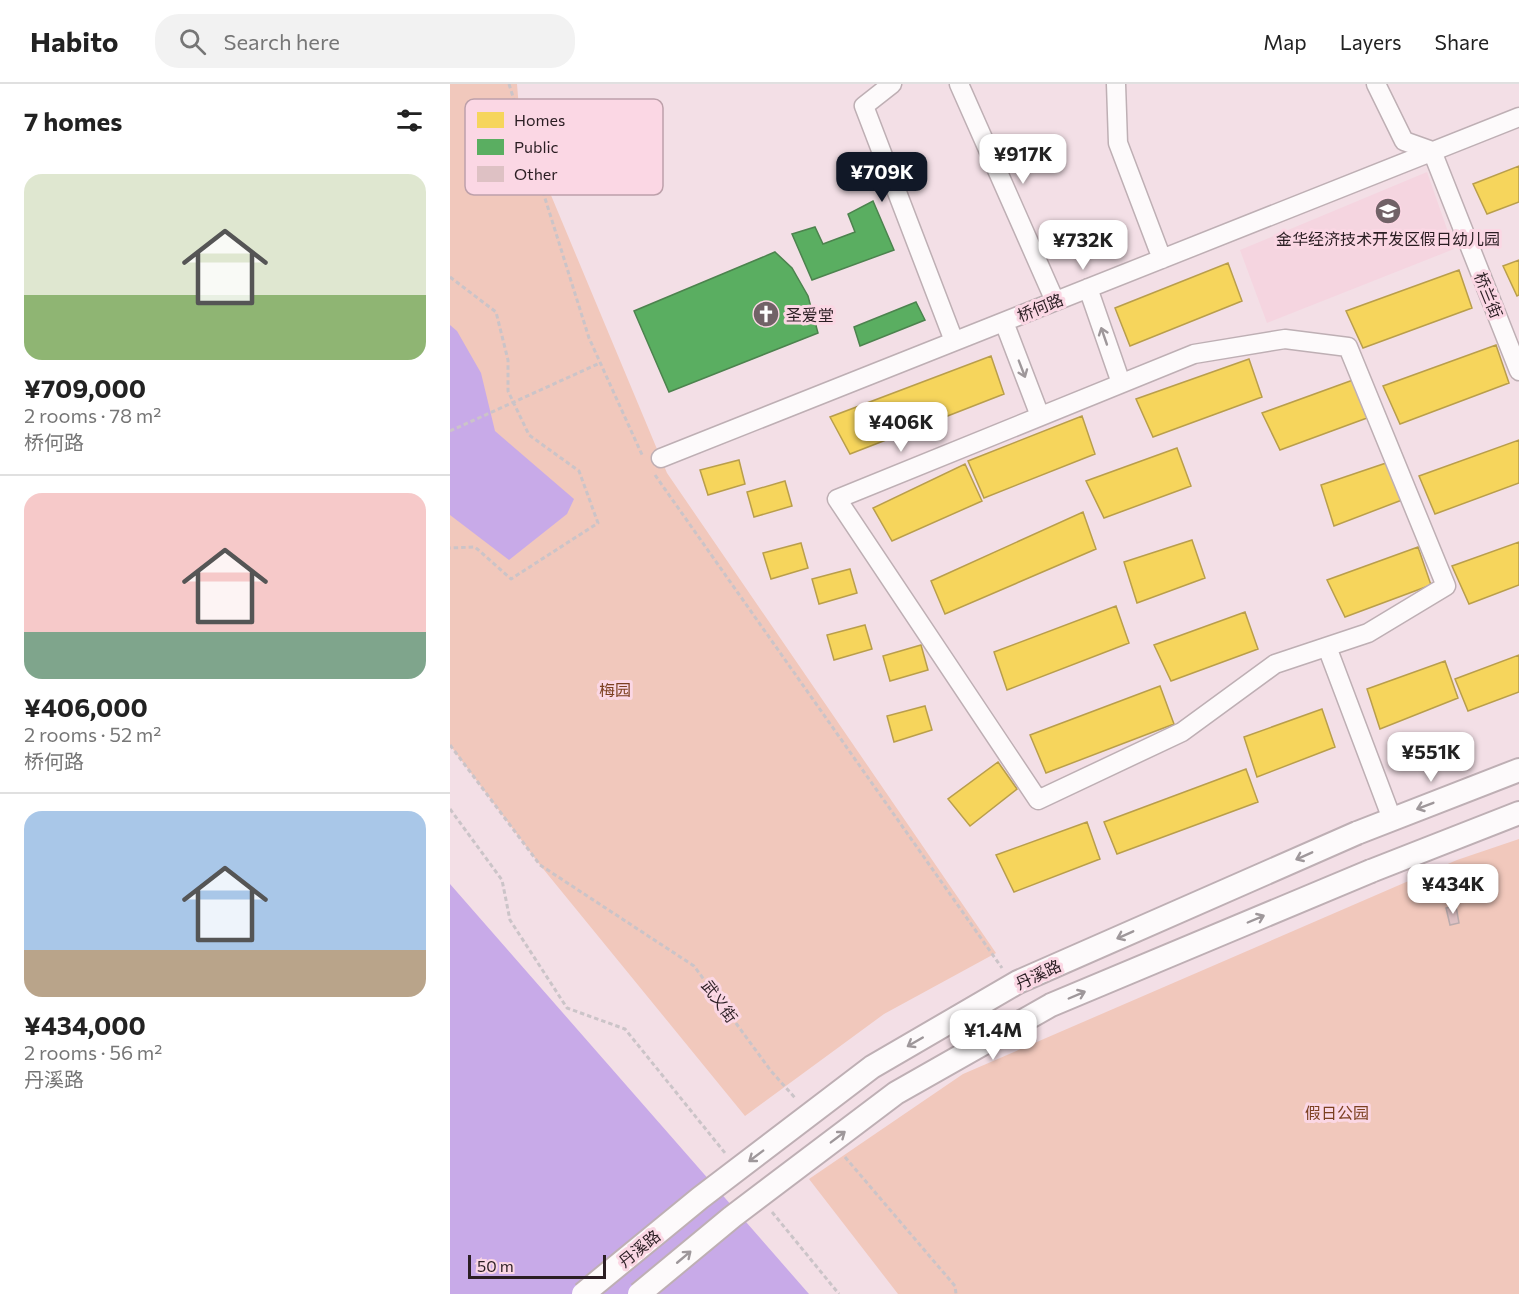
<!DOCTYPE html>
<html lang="en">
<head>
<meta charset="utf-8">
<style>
  body { margin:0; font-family:Commissioner,"Noto Sans SC",sans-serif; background:#f2f2f2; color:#222; height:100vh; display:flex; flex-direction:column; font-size:22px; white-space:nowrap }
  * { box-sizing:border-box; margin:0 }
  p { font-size:20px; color:#767676 }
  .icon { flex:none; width:33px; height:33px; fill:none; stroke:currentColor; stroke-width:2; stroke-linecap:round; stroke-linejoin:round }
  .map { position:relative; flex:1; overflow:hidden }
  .sheet { display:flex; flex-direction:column; background:#fff; width:450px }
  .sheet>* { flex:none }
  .scale { position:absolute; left:18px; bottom:15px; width:138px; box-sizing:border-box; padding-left:6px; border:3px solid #2b1e23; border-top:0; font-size:16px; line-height:21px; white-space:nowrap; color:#2b1e23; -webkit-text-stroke:4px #fbd7e4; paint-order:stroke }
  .price { position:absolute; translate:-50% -51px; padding:0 14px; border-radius:12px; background:#fff; color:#222; font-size:20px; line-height:39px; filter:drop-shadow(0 2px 3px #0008) }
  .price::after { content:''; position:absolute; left:50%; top:36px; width:18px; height:14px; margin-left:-9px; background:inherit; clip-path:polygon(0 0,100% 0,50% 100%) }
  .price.selected { background:#111827; color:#fff }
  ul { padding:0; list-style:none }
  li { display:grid; align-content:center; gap:12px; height:318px; padding:0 24px }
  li+li { border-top:2px solid #e0e0e0 }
  li span { display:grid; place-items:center; height:186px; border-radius:18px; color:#555 }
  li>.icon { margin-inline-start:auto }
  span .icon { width:108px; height:108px; fill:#fffc; stroke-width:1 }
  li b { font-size:26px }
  h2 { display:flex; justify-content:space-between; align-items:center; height:72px; padding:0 24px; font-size:26px }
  header { display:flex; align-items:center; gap:36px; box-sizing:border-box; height:84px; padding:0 30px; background:#fff; border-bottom:2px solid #e0e0e0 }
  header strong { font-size:28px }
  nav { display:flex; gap:33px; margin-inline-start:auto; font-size:21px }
  .search { width:420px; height:54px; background:#f2f2f2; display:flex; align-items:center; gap:15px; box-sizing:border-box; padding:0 21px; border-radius:24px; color:#767676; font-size:22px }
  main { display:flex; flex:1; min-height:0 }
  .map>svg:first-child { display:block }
</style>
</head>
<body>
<header>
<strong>Habito</strong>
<div class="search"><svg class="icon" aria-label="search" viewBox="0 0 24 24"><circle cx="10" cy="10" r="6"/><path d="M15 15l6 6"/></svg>Search here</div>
<nav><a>Map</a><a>Layers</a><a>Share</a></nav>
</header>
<main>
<section class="sheet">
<h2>7 homes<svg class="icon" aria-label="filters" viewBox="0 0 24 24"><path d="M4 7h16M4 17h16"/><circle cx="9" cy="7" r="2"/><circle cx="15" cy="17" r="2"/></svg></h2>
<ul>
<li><span style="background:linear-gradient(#dfe7d0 65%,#8fb573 0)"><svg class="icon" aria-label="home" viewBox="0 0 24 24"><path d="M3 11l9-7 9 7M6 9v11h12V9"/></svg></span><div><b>¥709,000</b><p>2 rooms · 78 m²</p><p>桥何路</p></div></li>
<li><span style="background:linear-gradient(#f6c9c9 75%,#7fa58c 0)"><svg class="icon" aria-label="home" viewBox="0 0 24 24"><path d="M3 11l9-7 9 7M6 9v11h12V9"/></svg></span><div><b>¥406,000</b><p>2 rooms · 52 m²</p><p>桥何路</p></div></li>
<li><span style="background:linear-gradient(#a9c7e8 75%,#b9a48a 0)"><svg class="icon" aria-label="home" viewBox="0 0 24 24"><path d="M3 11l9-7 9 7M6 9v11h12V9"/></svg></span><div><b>¥434,000</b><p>2 rooms · 56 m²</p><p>丹溪路</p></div></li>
</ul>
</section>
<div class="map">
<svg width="1069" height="1210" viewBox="0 0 1069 1210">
  <rect width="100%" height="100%" fill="#f3dfe6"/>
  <path fill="#f5d5e0" d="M977 88 1004 165 817 239 790 166Z"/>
  <path fill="#f1c8bc" d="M0 0H67L70 37 217 389 546 869 434 930 295 1032 90 781 0 661Z
    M1069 755V1210H448L359 1095 513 990 1007 776Z"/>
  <path fill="#c8aae8" d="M0 241 7 247 31 289 45 347 124 415 117 430 59 476 0 431Z
    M0 800 359 1210H0Z"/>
  <path fill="#f6d55c" stroke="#b99e4b" stroke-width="1.5" d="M1069 82V118L1037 130 1023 100Z
    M1069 176V211L1067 212 1053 182Z
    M778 179 792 217 680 262 665 224Z
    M1009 186 1022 224 913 264 896 227Z
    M1046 261 1059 299 950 340 933 302Z
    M541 272 554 310 400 370 380 333Z
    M799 275 812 313 703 353 686 315Z
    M903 296 917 334 830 366 812 329Z
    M632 332 645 370 534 414 518 377Z
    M1069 356V399L985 430 969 392Z
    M727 364 741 402 654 434 636 397Z
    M289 376 295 400 258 411 250 386Z
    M939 378 952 416 884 442 871 401Z
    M515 380 532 417 442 457 423 424Z
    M335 397 342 422 304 433 297 408Z
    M633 428 646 465 495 530 481 497Z
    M742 456 755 494 687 519 674 478Z
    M1069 458V501L1019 520 1002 482Z
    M351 459 358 484 321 495 313 469Z
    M968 463 981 501 895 533 877 496Z
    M400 485 407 509 369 520 362 495Z
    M666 522 679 559 557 606 544 568Z
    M795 528 808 565 721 597 704 561Z
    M415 541 422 565 384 576 377 551Z
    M471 561 478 586 440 597 433 572Z
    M1069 571V608L1018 627 1005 595Z
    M995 577 1008 614 930 645 917 605Z
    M710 602 724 640 596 689 580 651Z
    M475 622 482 646 444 658 437 632Z
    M872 625 885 663 807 693 794 653Z
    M548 678 567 705 520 742 498 715Z
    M796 685 808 718 667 770 654 738Z
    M637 738 650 775 564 808 546 771Z"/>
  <path fill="#5aae61" stroke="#4c834e" stroke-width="1.5" d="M423 117 444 166 362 196 342 150 365 143 373 160 405 148 398 130Z
    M325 168 342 184 358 212 368 249 219 308 184 227Z
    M466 218 475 236 410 262 404 243Z"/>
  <path fill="#dec1c4" stroke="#baabad" stroke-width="1.5" d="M1006 822 1009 839 1000 841 996 824Z"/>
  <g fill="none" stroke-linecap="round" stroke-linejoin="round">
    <defs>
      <path id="minor" d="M442 0 414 22 504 257
        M509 0 605 217
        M666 0 668 59 712 175
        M926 0 954 57 982 67 1069 287
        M638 204 671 299
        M554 238 590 332
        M835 255 898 263 996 502 918 549 825 580 732 648 588 716 387 415 744 270Z
        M211 374 1069 33
        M877 563 942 735"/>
      <path id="major" d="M907 749 1069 686
        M921 787 1069 729"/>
    </defs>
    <use href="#minor" stroke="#beafb4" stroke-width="21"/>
    <use href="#major" stroke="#beafb4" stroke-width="26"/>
    <path stroke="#cbc4c8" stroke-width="3" stroke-dasharray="4.5 3" stroke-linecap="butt" d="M59 0 139 254 193 373
      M0 193 46 228 58 276V307L79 351 129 387 148 439 61 495 25 463 0 464
      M0 347 150 279
      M205 391 552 884
      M0 661 90 781 244 882 321 987 346 1015
      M0 725 52 796 60 836 117 924 175 945 275 1069
      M395 1073 505 1202 506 1210
      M322 1128 389 1210"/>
    <use href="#minor" stroke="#fdfafb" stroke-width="18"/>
    <use href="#major" stroke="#fdfafb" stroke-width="22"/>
    <defs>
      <path id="major-bridge" d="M133 1210 250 1114 422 983 568 898 907 749
        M189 1210 282 1133 446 1009 601 921 921 787"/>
    </defs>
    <use href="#major-bridge" stroke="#beafb4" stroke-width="26" stroke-linecap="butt"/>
    <use href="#major-bridge" stroke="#fdfafb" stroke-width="22"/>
  </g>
  <defs><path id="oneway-shaft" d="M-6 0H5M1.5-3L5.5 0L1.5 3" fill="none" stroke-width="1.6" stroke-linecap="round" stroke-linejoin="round" transform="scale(1.5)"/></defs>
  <g stroke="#9e979a">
    <use href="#oneway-shaft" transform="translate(654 252) rotate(-109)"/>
    <use href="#oneway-shaft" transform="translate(572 285) rotate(69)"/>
    <use href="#oneway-shaft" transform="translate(975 722) rotate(159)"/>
    <use href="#oneway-shaft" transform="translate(854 772) rotate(156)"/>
    <use href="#oneway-shaft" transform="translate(806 835) rotate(-23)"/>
    <use href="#oneway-shaft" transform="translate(675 851) rotate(156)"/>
    <use href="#oneway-shaft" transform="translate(627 911) rotate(-23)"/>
    <use href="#oneway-shaft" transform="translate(465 958) rotate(150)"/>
    <use href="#oneway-shaft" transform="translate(388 1053) rotate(-37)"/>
    <use href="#oneway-shaft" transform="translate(306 1072) rotate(143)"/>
    <use href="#oneway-shaft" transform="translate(234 1173) rotate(-40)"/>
  </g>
  <defs>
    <symbol id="school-disc" viewBox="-11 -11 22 22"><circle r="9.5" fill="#716267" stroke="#fbd7e4"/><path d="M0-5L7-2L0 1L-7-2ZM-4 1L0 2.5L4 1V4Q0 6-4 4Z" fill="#fff"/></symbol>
    <symbol id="church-disc" viewBox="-11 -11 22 22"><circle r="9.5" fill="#716267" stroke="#fbd7e4"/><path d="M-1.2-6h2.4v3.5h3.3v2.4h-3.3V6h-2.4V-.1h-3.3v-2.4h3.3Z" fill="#fff"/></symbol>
  </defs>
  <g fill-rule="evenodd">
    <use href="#school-disc" x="923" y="112" width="30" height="30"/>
    <use href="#church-disc" x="301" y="215" width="30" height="30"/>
  </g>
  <g text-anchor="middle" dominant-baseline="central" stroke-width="6" stroke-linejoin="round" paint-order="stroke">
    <g font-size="16" fill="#2b1e23" stroke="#fbd7e4">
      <text x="938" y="154">金华经济技术开发区假日幼儿园</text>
      <text x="336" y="230" text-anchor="start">圣爱堂</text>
    </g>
    <g font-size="16" fill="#2b1e23" stroke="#fbd7e4">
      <text transform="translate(1039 211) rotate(68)">桥兰街</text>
      <text transform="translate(590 223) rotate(-22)">桥何路</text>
      <text transform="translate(588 890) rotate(-25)">丹溪路</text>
      <text transform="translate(270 917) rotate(54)">武义街</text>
      <text transform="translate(189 1164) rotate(-39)">丹溪路</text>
    </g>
    <g font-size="16" fill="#7c4021" stroke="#fbd7e4">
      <text x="165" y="605">梅园</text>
      <text x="887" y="1028">假日公园</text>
    </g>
  </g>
  <rect x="15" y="15" width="198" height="96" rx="9" fill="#fbd7e4" stroke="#bda0aa" stroke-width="1.5"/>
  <rect x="27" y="28" width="27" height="16" fill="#f6d55c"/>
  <rect x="27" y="55" width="27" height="16" fill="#5aae61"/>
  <rect x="27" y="82" width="27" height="16" fill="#dec1c4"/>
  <g font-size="16" fill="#2b1e23">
    <text x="64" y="42">Homes</text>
    <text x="64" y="69">Public</text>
    <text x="64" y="96">Other</text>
  </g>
</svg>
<div class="scale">50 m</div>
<b class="price" style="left:573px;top:101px">¥917K</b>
<b class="price selected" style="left:432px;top:119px">¥709K</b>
<b class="price" style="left:633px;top:187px">¥732K</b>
<b class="price" style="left:451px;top:369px">¥406K</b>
<b class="price" style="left:981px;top:699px">¥551K</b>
<b class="price" style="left:1003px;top:831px">¥434K</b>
<b class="price" style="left:543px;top:977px">¥1.4M</b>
</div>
</main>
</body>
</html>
